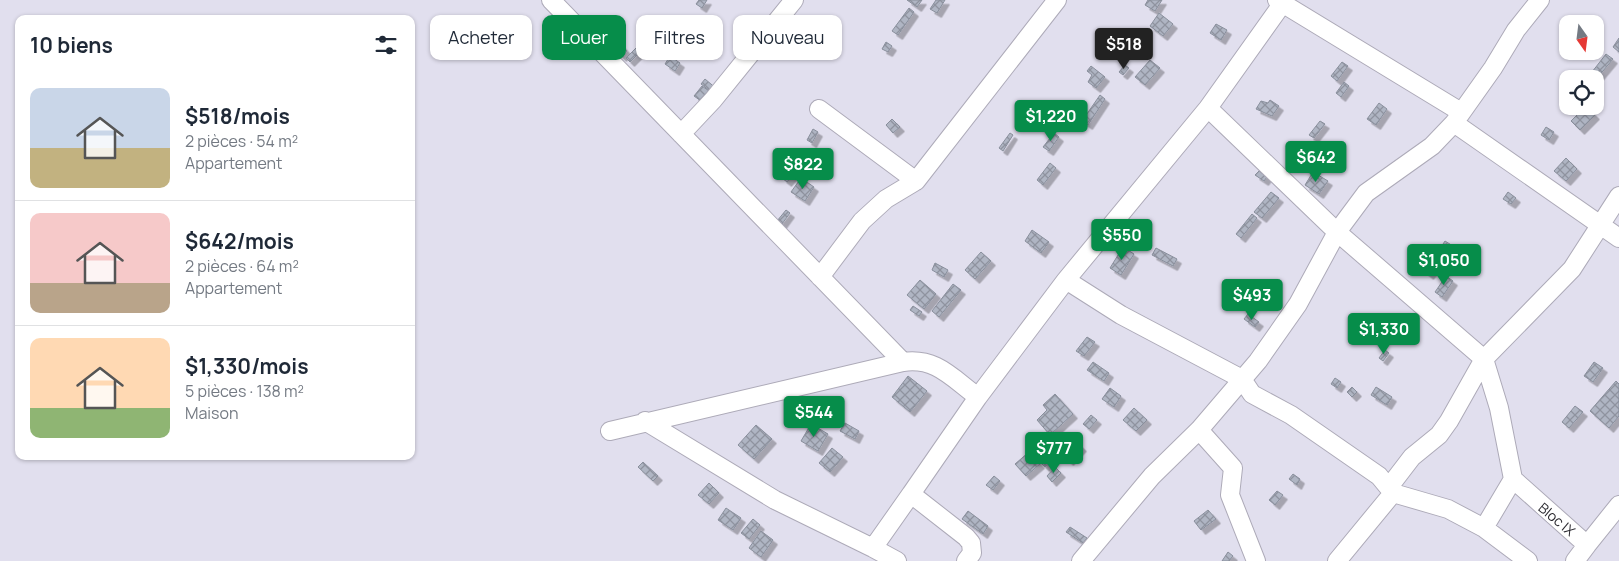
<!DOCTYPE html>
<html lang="fr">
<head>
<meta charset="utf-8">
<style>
  body { margin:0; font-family:Manrope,sans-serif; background:#f6f6f7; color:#1f2937; height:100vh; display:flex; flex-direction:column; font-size:19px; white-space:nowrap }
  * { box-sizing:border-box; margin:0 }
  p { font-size:16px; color:#747a83 }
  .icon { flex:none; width:28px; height:28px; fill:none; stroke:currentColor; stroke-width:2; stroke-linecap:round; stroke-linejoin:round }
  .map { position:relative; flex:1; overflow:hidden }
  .drawer { position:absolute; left:15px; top:15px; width:400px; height:445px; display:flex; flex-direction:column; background:#fff; border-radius:10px; box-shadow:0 1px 4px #0004 }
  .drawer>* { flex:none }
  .hud { position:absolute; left:430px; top:15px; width:475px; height:45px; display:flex; gap:10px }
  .needle { width:32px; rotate:166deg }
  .fabs { position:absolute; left:1559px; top:15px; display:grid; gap:10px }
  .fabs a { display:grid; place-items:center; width:45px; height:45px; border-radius:10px; background:#fff; box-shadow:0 1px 4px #0004; font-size:25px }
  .price { position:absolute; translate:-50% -42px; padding:0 11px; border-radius:5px; background:#068d4a; color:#fff; font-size:16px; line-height:32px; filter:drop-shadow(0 1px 2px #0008) }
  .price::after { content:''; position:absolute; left:50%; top:30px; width:15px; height:11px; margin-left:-8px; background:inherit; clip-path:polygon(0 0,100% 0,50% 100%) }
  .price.current { background:#222; color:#fff }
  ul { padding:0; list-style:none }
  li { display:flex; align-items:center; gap:15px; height:125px; padding:0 15px }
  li+li { border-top:1px solid #e0e1e3 }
  li span { display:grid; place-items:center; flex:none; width:140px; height:100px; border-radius:10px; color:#555 }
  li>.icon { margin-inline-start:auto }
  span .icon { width:60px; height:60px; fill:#fffc; stroke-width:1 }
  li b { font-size:21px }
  h2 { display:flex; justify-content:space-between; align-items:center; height:60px; padding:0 15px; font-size:21px }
  .pill { padding:0 18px; border-radius:10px; background:#fff; box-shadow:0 1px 4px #0004; font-size:18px; line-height:45px }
  .pill.current { background:#068d4a; color:#fff }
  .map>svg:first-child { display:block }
</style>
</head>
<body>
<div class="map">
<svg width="1619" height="561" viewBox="0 0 1619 561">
  <defs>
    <pattern id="building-cross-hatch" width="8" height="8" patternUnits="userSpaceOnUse" patternTransform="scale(1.25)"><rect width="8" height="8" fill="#afb5c3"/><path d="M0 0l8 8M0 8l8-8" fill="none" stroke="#8f939f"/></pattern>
    <filter id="shadow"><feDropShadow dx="4.5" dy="4.5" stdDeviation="0" flood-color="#0004"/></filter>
  </defs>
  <rect width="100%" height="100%" fill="#e1dfee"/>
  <path fill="url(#building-cross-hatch)" stroke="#898f9c" filter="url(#shadow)" d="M699 0H707L702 8 696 4Z
    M907 0H922L917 7Z
    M936 0H945L937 13 930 9Z
    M1148 0H1162L1155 11 1145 5Z
    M909 8 914 12 898 35 892 31Z
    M1159 13 1173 24 1163 36 1150 26Z
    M655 18 663 24 654 36 646 31Z
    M1216 24 1227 30 1221 40 1210 33Z
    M1127 37 1131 40 1116 57 1112 54Z
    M1619 38V52L1613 47Z
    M643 41 647 45 630 62 626 58Z
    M619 42 627 51 622 57 613 48Z
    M886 42 892 46 888 52 882 49Z
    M1606 54 1613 59 1598 77 1592 72Z
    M670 56 680 63 675 71 665 64Z
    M1150 60 1160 68 1145 85 1135 77Z
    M1342 62 1348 66 1337 81 1331 76Z
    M1125 65 1129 68 1123 75 1119 72Z
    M1091 66 1105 77 1096 88 1088 82 1092 75 1087 71Z
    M705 79 718 90 714 94 701 84Z
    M1344 82 1349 86 1341 97 1336 93Z
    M702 86 709 91 701 101 694 96Z
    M1100 95 1105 99 1088 125 1082 121Z
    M1270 100 1279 106 1272 116 1256 109 1261 101 1268 103Z
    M1379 103 1387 109 1376 125 1367 119Z
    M1586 106 1595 115 1580 130 1571 121Z
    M892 119 900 127 893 133 886 125Z
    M1320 121 1325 124 1314 138 1309 135Z
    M1546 127 1554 132 1549 140 1541 135Z
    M813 129 818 132 812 143 807 140Z
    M1010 133 1013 135 1003 151 999 148Z
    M1054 133 1059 137 1049 151 1043 147Z
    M819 155 825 159 818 168 812 164Z
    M1566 158 1577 169 1566 181 1554 171Z
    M1050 163 1056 168 1043 185 1037 180Z
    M789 169 795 173 787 182 782 178Z
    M1259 171 1267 177 1264 181 1255 175Z
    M1313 172 1328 181 1319 194 1305 185Z
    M801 178 814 187 805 201 791 192Z
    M1271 192 1279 198 1262 218 1254 212Z
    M1508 192 1516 198 1511 204 1503 199Z
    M786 210 790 213 782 224 777 221Z
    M1252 214 1257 218 1241 238 1236 234Z
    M1032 230 1049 242 1041 253 1025 241Z
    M1445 241 1453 246 1445 258 1437 253Z
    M1123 247 1134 254 1121 275 1110 268Z
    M1156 248 1177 259 1173 266 1152 255Z
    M981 252 991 261 975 279 965 270Z
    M1423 260 1434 269 1429 275 1418 266Z
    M935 263 948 270 944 277 932 270Z
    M1446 276 1453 281 1442 297 1435 292Z
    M920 280 936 294 924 309 907 295Z
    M953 284 961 290 939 317 932 311Z
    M913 306 922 312 919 316 910 310Z
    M1248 314 1259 322 1255 327 1244 319Z
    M1087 337 1095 342 1084 356 1076 351Z
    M1385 350 1389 353 1383 361 1379 358Z
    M1093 362 1109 373 1104 381 1087 370Z
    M1594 362 1603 368 1593 382 1584 376Z
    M908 376 927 391 910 412 892 397Z
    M1335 378 1341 382 1337 388 1331 384Z
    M1616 381 1619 384V416L1609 428 1590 411Z
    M1352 387 1357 392 1352 397 1347 392Z
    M1376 387 1392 397 1387 405 1371 395Z
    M1110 388 1121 396 1114 407 1102 399Z
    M1055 394 1073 414 1050 435 1037 420 1047 410 1043 405Z
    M1575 406 1583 412 1569 428 1562 422Z
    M1134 408 1147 420 1136 431 1123 420Z
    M1091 415 1097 420 1089 429 1083 424Z
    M845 423 859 431 855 439 840 431Z
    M811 424 828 434 818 451 801 441Z
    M756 425 772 439 754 459 738 445Z
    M1037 438 1056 458 1045 467 1026 448Z
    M1073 438 1082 447 1069 461 1060 453Z
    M832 448 843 457 830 472 819 463Z
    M1029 452 1040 464 1026 476 1015 464Z
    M643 462 658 476 653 481 638 467Z
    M1055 467 1061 473 1052 482 1047 476Z
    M1293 474 1300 479 1297 485 1289 479Z
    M994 476 1000 481 993 490 986 485Z
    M709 483 719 493 709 504 698 495Z
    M1277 491 1283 495 1275 505 1269 500Z
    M726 508 741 518 733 530 718 520Z
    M1208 510 1216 519 1201 530 1194 521Z
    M968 511 988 526 983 534 962 519Z
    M753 519 760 525 749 539 741 533Z
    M1070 527 1087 538 1083 543 1066 532Z
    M761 531 773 540 761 557 749 548Z
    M1228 552 1233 556 1229 561H1222Z"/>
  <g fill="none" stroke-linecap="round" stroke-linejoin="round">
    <defs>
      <path id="minor" d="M551 0 903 362C936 357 952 378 978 397
        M1277 0 1461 112
        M1208 108 1337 232 1484 359 1499 408 1513 479 1484 528 1448 509 1393 493 1337 561
        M819 109 916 181
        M1454 123 1619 238
        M681 134 713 100 794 0
        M820 277 862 221 886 199 916 181 1057 0
        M1066 280 1208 108 1285 0
        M645 421 775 500 873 548
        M1199 430 1233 468 1230 495 1256 561
        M610 431 903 362
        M1513 479 1587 545 1575 561
        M1389 487 1412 457 1439 435 1449 421 1484 359 1572 269 1619 196
        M1484 528 1528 561
        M1587 545 1619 505
        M897 561 873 548 911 494
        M966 561 972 553 971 543 966 537 911 494 978 397 1066 280 1121 315 1242 379 1252 394 1291 415 1379 476 1393 493
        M1081 561 1152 476 1199 430 1258 361 1298 304 1337 232 1366 193 1432 146 1454 123 1493 68 1516 30 1540 0"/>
    </defs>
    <use href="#minor" stroke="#adaab8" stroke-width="20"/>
    <use href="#minor" stroke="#fff" stroke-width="18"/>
  </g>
  <g text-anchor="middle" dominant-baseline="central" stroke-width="4.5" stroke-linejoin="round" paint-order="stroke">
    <g font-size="14" fill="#2a292f" stroke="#fff">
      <text transform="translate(1557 519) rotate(40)">Bloc IX</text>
    </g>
  </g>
</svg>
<div class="fabs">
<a><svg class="needle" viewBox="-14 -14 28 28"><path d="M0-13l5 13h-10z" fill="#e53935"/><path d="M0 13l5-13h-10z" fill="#747a83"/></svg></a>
<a><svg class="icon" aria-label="locate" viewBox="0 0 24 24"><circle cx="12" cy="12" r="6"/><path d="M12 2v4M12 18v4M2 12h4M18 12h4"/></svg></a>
</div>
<b class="price current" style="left:1124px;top:70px">$518</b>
<b class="price" style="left:1051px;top:142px">$1,220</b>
<b class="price" style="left:1316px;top:183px">$642</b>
<b class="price" style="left:803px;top:190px">$822</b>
<b class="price" style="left:1122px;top:261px">$550</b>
<b class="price" style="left:1444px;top:286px">$1,050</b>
<b class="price" style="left:1252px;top:321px">$493</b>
<b class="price" style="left:1384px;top:355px">$1,330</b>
<b class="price" style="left:814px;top:438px">$544</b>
<b class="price" style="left:1054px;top:474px">$777</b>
<div class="hud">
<a class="pill">Acheter</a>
<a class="pill current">Louer</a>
<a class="pill">Filtres</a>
<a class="pill">Nouveau</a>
</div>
<section class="drawer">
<h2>10 biens<svg class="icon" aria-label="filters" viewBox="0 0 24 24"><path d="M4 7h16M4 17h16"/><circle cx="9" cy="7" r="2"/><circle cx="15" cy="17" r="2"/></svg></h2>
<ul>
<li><span style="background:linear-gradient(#c9d6e8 60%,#c2b280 0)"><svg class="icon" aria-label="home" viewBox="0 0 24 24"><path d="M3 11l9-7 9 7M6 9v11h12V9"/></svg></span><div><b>$518/mois</b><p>2 pièces · 54 m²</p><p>Appartement</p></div></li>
<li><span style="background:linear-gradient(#f6c9c9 70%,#b9a48a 0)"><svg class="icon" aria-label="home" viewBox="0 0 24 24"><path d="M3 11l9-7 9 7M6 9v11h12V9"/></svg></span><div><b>$642/mois</b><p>2 pièces · 64 m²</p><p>Appartement</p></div></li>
<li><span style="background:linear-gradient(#ffd9b3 70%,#8fb573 0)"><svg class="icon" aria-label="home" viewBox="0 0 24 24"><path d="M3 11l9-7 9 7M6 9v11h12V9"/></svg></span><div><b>$1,330/mois</b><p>5 pièces · 138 m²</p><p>Maison</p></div></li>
</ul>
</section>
</div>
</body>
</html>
